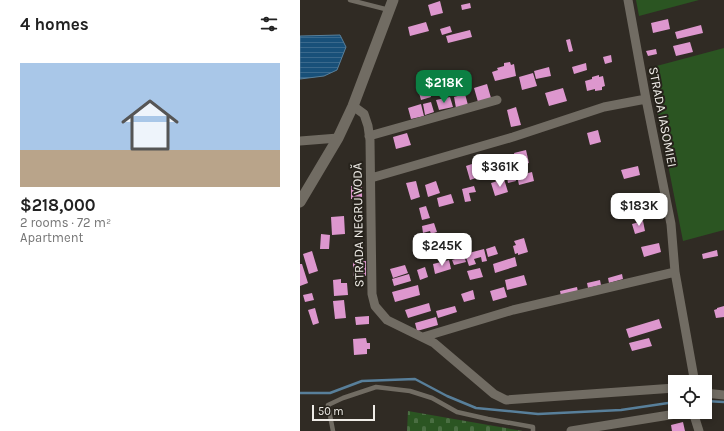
<!DOCTYPE html>
<html lang="en">
<head>
<meta charset="utf-8">
<style>
  body { margin:0; font-family:Karla,sans-serif; background:#f2f2f2; color:#222; height:100vh; display:flex; flex-direction:column; font-size:15px; white-space:nowrap }
  * { box-sizing:border-box; margin:0 }
  p { font-size:13px; color:#767676 }
  .icon { flex:none; width:22px; height:22px; fill:none; stroke:currentColor; stroke-width:2; stroke-linecap:round; stroke-linejoin:round }
  .map { position:relative; flex:1; overflow:hidden }
  .drawer { display:flex; flex-direction:column; background:#fff; width:300px }
  .drawer>* { flex:none }
  .buttons { position:absolute; left:368px; top:375px; display:grid; gap:8px }
  .buttons a { display:grid; place-items:center; width:44px; height:44px; border-radius:0px; background:#fff; box-shadow:0 2px 6px #0003; font-size:20px }
  .scale { position:absolute; left:12px; bottom:10px; width:63px; box-sizing:border-box; padding-left:4px; border:2px solid #efece7; border-top:0; font-size:11px; line-height:14px; white-space:nowrap; color:#efece7; -webkit-text-stroke:3px #26221b; paint-order:stroke }
  .price { position:absolute; translate:-50% -34px; padding:0 9px; border-radius:8px; background:#fff; color:#222; font-size:13px; line-height:26px; filter:drop-shadow(0 1px 2px #0008) }
  .price::after { content:''; position:absolute; left:50%; top:24px; width:12px; height:9px; margin-left:-6px; background:inherit; clip-path:polygon(0 0,100% 0,50% 100%) }
  .price.current { background:#0b8043; color:#fff }
  ul { padding:0; list-style:none }
  li { display:grid; align-content:center; gap:8px; height:212px; padding:0 20px }
  li span { display:grid; place-items:center; height:124px; border-radius:0px; color:#555 }
  li>.icon { margin-inline-start:auto }
  span .icon { width:72px; height:72px; fill:#fffc; stroke-width:1 }
  li b { font-size:17px }
  h2 { display:flex; justify-content:space-between; align-items:center; height:48px; padding:0 20px; font-size:17px }
  main { display:flex; flex:1; min-height:0 }
  .map>svg:first-child { display:block }
</style>
</head>
<body>
<main>
<section class="drawer">
<h2>4 homes<svg class="icon" aria-label="filters" viewBox="0 0 24 24"><path d="M4 7h16M4 17h16"/><circle cx="9" cy="7" r="2"/><circle cx="15" cy="17" r="2"/></svg></h2>
<ul>
<li><span style="background:linear-gradient(#a9c7e8 70%,#b9a48a 0)"><svg class="icon" aria-label="home" viewBox="0 0 24 24"><path d="M3 11l9-7 9 7M6 9v11h12V9"/></svg></span><div><b>$218,000</b><p>2 rooms · 72 m²</p><p>Apartment</p></div></li>
</ul>
</section>
<div class="map">
<svg width="424" height="431" viewBox="0 0 424 431">
  <defs>
    <pattern id="cemetery-stones" width="16" height="16" patternUnits="userSpaceOnUse"><rect width="16" height="16" fill="#2b5522"/><path d="M2 7V4a2 2 0 0 1 4 0v3zM10 15v-3a2 2 0 0 1 4 0v3z" fill="#4a6e42"/></pattern>
    <pattern id="water-rules" width="6" height="5" patternUnits="userSpaceOnUse"><rect width="6" height="5" fill="#185079"/><path d="M0 2.5h6" fill="none" stroke="#3a698c"/></pattern>
  </defs>
  <rect width="100%" height="100%" fill="#302b24"/>
  <path fill="#2b5522" d="M336 0H399L339 16Z
    M424 48V230L383 241 349 68Z"/>
  <path fill="url(#cemetery-stones)" d="M108 411 223 431H107Z"/>
  <path fill="url(#water-rules)" stroke="#587f9a" d="M40 35 46 47 37 70 24 76 0 79V36Z"/>
  <g fill="none" stroke-linecap="round" stroke-linejoin="round">
    <path stroke="#587f9a" stroke-width="2.5" d="M0 393H30L62 381 115 379 147 396 176 408 238 414 321 410 375 402
      M405 401 424 402"/>
  </g>
  <path fill="#dd97ce" d="M140 1 143 13 131 16 128 5Z
    M170 3 171 8 162 10 161 5Z
    M368 19 370 29 353 33 351 23Z
    M126 22 129 31 110 36 108 27Z
    M401 25 403 33 377 39 375 32Z
    M150 26 152 32 142 35 140 29Z
    M170 30 172 37 148 43 146 36Z
    M270 39 273 51 269 52 266 40Z
    M390 42 393 52 376 56 373 46Z
    M356 49 357 54 348 56 346 51Z
    M311 55 312 62 305 64 303 57Z
    M210 62 211 65 214 64 216 76 195 81 192 72 198 70 197 68 204 66V63Z
    M286 63 287 70 274 74 272 67Z
    M249 67 251 76 236 79 234 71Z
    M233 73 237 86 222 90 219 77Z
    M299 75V77L303 76 305 86 302 87V90L295 91V89L287 91 285 81 292 79V77Z
    M187 84 191 98 178 102 174 88Z
    M128 87 131 97 121 100 118 89Z
    M263 88 267 101 249 106 245 93Z
    M165 94 168 105 156 108 154 97Z
    M150 97 153 107 139 110 136 100Z
    M131 102 134 112 125 115 123 104Z
    M121 104 124 116 111 119 108 108Z
    M216 107 221 125 211 127 207 110Z
    M298 130 301 142 290 145 287 133Z
    M107 133 111 145 96 149 93 137Z
    M226 150 229 163 217 166 214 153Z
    M178 162 182 176 170 180 166 166Z
    M338 166 340 175 324 179 321 170Z
    M232 172 234 181 219 185 217 176Z
    M214 174 216 181 208 183 207 177Z
    M204 179 208 192 195 196 191 183Z
    M116 181 120 197 111 200 106 183Z
    M136 181 140 193 128 197 125 185Z
    M62 185V199H51V186Z
    M174 186 176 192 169 193 171 201 165 202 162 189Z
    M345 193 348 203 330 207 327 198Z
    M151 194 154 203 139 207 137 198Z
    M126 206 130 218 122 220 119 208Z
    M44 216 45 234 32 235 31 217Z
    M343 221 345 231 335 234 332 224Z
    M134 223 137 232 131 234 130 231 123 233 122 226Z
    M21 234 30 235 29 249H20Z
    M224 238 228 252 218 255V253L215 254 213 246 216 245 214 241Z
    M359 243 361 252 344 257 341 247Z
    M195 246 198 254 188 257 186 249Z
    M184 249 187 261 182 262 181 257 174 259 176 264 169 266 165 254Z
    M417 250 418 256 403 259 402 254Z
    M12 251 18 271 9 274 3 254Z
    M164 256 166 262 154 265 152 260Z
    M215 257 217 266 195 273 193 264Z
    M149 260 151 269 135 274 133 264Z
    M66 261V276H53V262Z
    M0 264H2L8 283 0 286Z
    M105 265 108 273 93 278 90 269Z
    M125 267 128 277 120 280 117 270Z
    M180 268 183 277 170 280 167 271Z
    M109 274 111 281 94 286 92 279Z
    M322 274 323 279 309 283 308 278Z
    M224 275 227 285 207 290 205 280Z
    M41 279V283H47L48 295 34 296 33 280Z
    M300 280 301 285 288 288 287 283Z
    M118 285 120 295 95 302 92 292Z
    M204 287 207 297 193 301 190 291Z
    M277 287 278 292 261 296 260 291Z
    M173 290 175 299 164 302 161 294Z
    M12 293 14 300 5 302 3 295Z
    M44 300 46 318 35 319 33 301Z
    M129 303 131 311 108 318 105 310Z
    M155 306 157 312 138 318 136 311Z
    M424 306V317L416 318 414 310 417 309V308Z
    M15 308 19 323 13 325 8 310Z
    M69 316V324L56 325 55 317Z
    M136 317 138 325 117 331 115 323Z
    M359 319 362 328 329 338 326 329Z
    M66 338 67 343H70V349H67V354L54 355 53 339Z
    M349 338 352 346 332 351 329 343Z
    M383 422 385 431H372L371 425Z"/>
  <g fill="none" stroke-linecap="round" stroke-linejoin="round">
    <path stroke="#716c63" stroke-width="4.5" d="M50 0 89 10
      M33 431 28 405 43 398 76 387 110 391 132 398 157 412 188 419 233 427V431"/>
    <path stroke="#716c63" stroke-width="9" d="M328 0 346 99 371 224 375 272 394 378 393 382
      M53 106 64 114 68 126 70 140 72 294 75 306 87 320 134 343 194 394 206 400 375 388
      M69 136 197 100
      M0 141 38 138
      M71 178 213 137 304 107 346 99
      M123 337 213 310 375 272
      M405 393 424 395
      M393 412 399 431
      M271 431 388 412"/>
    <path stroke="#716c63" stroke-width="11" d="M0 202 38 138 53 106 93 0"/>
  </g>
  <g text-anchor="middle" dominant-baseline="central" stroke-width="4" stroke-linejoin="round" paint-order="stroke">
    <g font-size="13" fill="#efece7" stroke="#26221b">
      <text transform="translate(363 117) rotate(79)">STRADA IASOMIEI</text>
      <text transform="translate(58 225) rotate(-91)">STRADA NEGRU VODĂ</text>
    </g>
  </g>
</svg>
<div class="buttons">
<a><svg class="icon" aria-label="locate" viewBox="0 0 24 24"><circle cx="12" cy="12" r="6"/><path d="M12 2v4M12 18v4M2 12h4M18 12h4"/></svg></a>
</div>
<div class="scale">50 m</div>
<b class="price current" style="left:144px;top:104px">$218K</b>
<b class="price" style="left:200px;top:188px">$361K</b>
<b class="price" style="left:339px;top:227px">$183K</b>
<b class="price" style="left:142px;top:267px">$245K</b>
</div>
</main>
</body>
</html>
